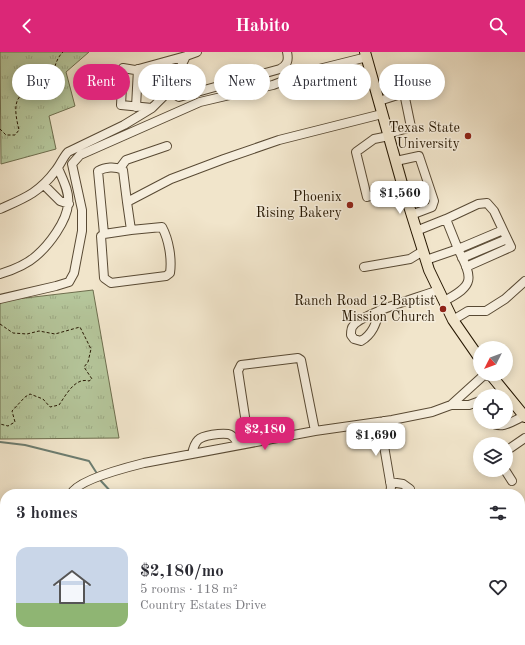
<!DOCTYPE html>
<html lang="en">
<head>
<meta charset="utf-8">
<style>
  body { margin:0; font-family:"Old Standard TT",serif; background:#f7f7f7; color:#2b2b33; height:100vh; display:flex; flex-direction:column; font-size:15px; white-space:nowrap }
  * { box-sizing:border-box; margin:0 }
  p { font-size:13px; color:#7c7c81 }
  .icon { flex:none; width:22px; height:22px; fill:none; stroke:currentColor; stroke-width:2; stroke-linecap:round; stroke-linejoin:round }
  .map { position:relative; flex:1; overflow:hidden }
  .panel { position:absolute; left:0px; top:437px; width:525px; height:156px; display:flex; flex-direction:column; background:#fff; border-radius:16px 16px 0 0; box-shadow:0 2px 10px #0003 }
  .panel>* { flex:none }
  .top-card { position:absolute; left:12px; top:12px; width:501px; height:36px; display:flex; gap:8px }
  .needle { width:26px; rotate:228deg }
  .buttons { position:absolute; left:473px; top:289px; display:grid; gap:8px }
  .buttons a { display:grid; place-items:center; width:40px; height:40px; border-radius:50%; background:#fff; box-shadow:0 2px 10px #0003; font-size:20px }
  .price { position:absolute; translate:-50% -34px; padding:0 9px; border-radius:8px; background:#fff; color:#222; font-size:13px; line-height:26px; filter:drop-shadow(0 1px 2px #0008) }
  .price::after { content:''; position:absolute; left:50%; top:24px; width:12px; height:9px; margin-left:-6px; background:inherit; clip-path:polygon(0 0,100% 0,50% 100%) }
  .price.on { background:#db2777; color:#fff }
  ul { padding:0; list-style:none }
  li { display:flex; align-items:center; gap:12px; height:100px; padding:0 16px }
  li span { display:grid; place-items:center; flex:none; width:112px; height:80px; border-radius:12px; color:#555 }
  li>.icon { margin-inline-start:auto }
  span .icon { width:48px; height:48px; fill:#fffc; stroke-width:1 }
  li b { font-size:17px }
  h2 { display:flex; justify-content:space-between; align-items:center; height:48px; padding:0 16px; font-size:17px }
  .tag { padding:0 14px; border-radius:18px; background:#fff; box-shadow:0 2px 10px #0003; font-size:14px; line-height:36px }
  .tag.on { background:#db2777; color:#fff }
  header { display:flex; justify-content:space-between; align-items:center; height:52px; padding:0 16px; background:#db2777; color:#fff; font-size:18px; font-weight:800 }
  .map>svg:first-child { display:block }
</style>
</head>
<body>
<header><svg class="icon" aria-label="back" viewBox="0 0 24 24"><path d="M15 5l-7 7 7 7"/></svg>Habito<svg class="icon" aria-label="search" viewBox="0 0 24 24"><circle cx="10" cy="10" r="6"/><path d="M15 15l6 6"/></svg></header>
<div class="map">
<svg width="525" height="593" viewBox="0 0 525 593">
  <defs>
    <pattern id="park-tufts" width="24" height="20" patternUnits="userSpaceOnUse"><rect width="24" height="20" fill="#b5c69b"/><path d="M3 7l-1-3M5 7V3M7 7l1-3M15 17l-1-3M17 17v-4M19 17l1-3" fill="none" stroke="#9ca984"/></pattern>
  </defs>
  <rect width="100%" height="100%" fill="#f1e5cb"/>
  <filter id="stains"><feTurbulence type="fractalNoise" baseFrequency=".005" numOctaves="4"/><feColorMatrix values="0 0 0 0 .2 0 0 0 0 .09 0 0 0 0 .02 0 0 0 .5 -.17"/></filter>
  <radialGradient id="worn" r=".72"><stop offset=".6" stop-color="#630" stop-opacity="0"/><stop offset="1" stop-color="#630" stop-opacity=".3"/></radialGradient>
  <path fill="url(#park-tufts)" stroke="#6e6e4e" d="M0 0H89L66 20 75 54 49 64 56 97 1 112Z
    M93 238 119 386 0 387V249Z"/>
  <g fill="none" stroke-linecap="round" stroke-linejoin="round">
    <path stroke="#6c7c6f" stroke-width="2" d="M0 390 25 393 89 409 96 420
      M101 429 113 442
      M525 495 521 514 525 524"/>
    <defs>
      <path id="minor" d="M197 0 186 4 169 39 179 45 280 17C287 13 289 9 287 0
        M169 39 152 56 121 53 123 16 135 18 186 4
        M379 49 404 41 411 75 388 82
        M136 55 138 17
        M389 84 374 87 356 100 367 145 403 135
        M396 109 419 104 434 149 432 155 411 163
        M120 116 126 108 167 94
        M44 133 60 149 69 152
        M0 157C25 146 39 141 56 118 61 112 63 105 68 100L124 73 152 56
        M446 167 478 152 487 151 494 159 511 195 466 215
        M131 178 104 182 101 184 104 226 111 231 166 224 170 221C172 207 169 188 162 175L131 178 127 150 171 127 224 107 279 88 382 62
        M416 179 446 167 458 197 503 178
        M104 182 98 119C105 115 115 114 123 118L127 150
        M462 206 507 187
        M426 208 458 197C473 227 475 233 444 249
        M364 215 410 207 423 199
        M0 222C13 218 26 213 36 204 49 193 67 169 68 152 70 140 62 126 58 116
        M0 247 56 234 69 230 74 221 82 179V158L72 112 80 103 200 50 273 33 307 20 367 5
        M380 258C376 271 373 282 361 289L354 287 351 283C351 280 351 276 353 274 362 261 421 245 438 238
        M453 268 468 259H486L505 247 525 229
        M495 344 503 340
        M451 353 483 324 491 323
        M384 369 383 388 391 435 390 442
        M490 370C502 378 513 369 524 364
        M249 391 238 319 241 313 298 306 301 308 315 379
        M506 399 525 386
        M192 402C193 397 194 392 198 388 203 383 221 381 228 382 234 383 236 389 239 393
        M505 418 512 429
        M390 430 403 432 410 437
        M71 442C77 428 128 415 144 411L315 379 392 368 432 360 451 353H469L480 349
        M0 568 5 566
        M63 588 66 593
        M375 593 376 588"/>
      <path id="major" d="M365 0 403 135 429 218 453 268 480 307
        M490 322 525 365"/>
    </defs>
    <use href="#minor" stroke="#594a34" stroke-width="10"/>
    <use href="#major" stroke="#261702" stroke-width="12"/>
    <path stroke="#261702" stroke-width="1" stroke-dasharray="3 2" stroke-linecap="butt" d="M0 77 6 83H15L19 78C16 65 10 42 30 40 37 40 43 40 47 34 54 24 54 8 63 0
      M0 272 13 281 27 282 39 279 55 282 80 275 91 297 88 310 84 315 92 327 89 329C75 325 66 343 59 353L50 355 43 347 30 342 25 345 12 359 15 370 8 374 0 372"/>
    <use href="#minor" stroke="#f6eedd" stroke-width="8"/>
    <use href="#major" stroke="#f1e5cb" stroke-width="10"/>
  </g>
  <g fill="#8f2418" stroke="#f6eedd" stroke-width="1.5">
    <circle cx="468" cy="84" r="4"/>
    <circle cx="350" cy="153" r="4"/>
    <circle cx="443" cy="257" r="4"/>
  </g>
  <g text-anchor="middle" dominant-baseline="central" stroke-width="3" stroke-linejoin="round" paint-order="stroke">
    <g font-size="14" fill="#261702" stroke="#f6eedd" text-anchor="end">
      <text x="460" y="76">Texas State<tspan x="460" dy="16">University</tspan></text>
      <text x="342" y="145">Phoenix<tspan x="342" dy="16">Rising Bakery</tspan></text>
      <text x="435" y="249">Ranch Road 12 Baptist<tspan x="435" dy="16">Mission Church</tspan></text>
    </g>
  </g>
  <rect width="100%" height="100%" filter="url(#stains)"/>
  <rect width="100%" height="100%" fill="url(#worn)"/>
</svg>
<div class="buttons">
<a><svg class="needle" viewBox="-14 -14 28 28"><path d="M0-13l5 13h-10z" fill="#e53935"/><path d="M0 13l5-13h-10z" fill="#7c7c81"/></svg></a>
<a><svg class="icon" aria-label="locate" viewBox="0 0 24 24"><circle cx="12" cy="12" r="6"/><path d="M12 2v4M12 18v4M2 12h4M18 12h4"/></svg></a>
<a><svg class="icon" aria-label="layers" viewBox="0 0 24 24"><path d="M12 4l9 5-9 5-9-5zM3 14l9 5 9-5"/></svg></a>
</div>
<b class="price" style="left:400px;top:163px">$1,560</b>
<b class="price on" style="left:265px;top:399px">$2,180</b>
<b class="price" style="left:376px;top:405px">$1,690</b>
<div class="top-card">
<a class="tag">Buy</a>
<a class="tag on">Rent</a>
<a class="tag">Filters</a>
<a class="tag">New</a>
<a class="tag">Apartment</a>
<a class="tag">House</a>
</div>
<section class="panel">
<h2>3 homes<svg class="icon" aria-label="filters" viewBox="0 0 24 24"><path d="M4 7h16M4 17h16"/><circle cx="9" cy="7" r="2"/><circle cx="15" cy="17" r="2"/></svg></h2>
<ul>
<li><span style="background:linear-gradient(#c9d6e8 70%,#8fb573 0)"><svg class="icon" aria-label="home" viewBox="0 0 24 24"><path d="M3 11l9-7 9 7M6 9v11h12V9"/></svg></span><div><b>$2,180/mo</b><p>5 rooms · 118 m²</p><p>Country Estates Drive</p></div><svg class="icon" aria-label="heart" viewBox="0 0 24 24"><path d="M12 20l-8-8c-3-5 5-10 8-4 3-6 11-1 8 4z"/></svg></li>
</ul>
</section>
</div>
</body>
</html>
